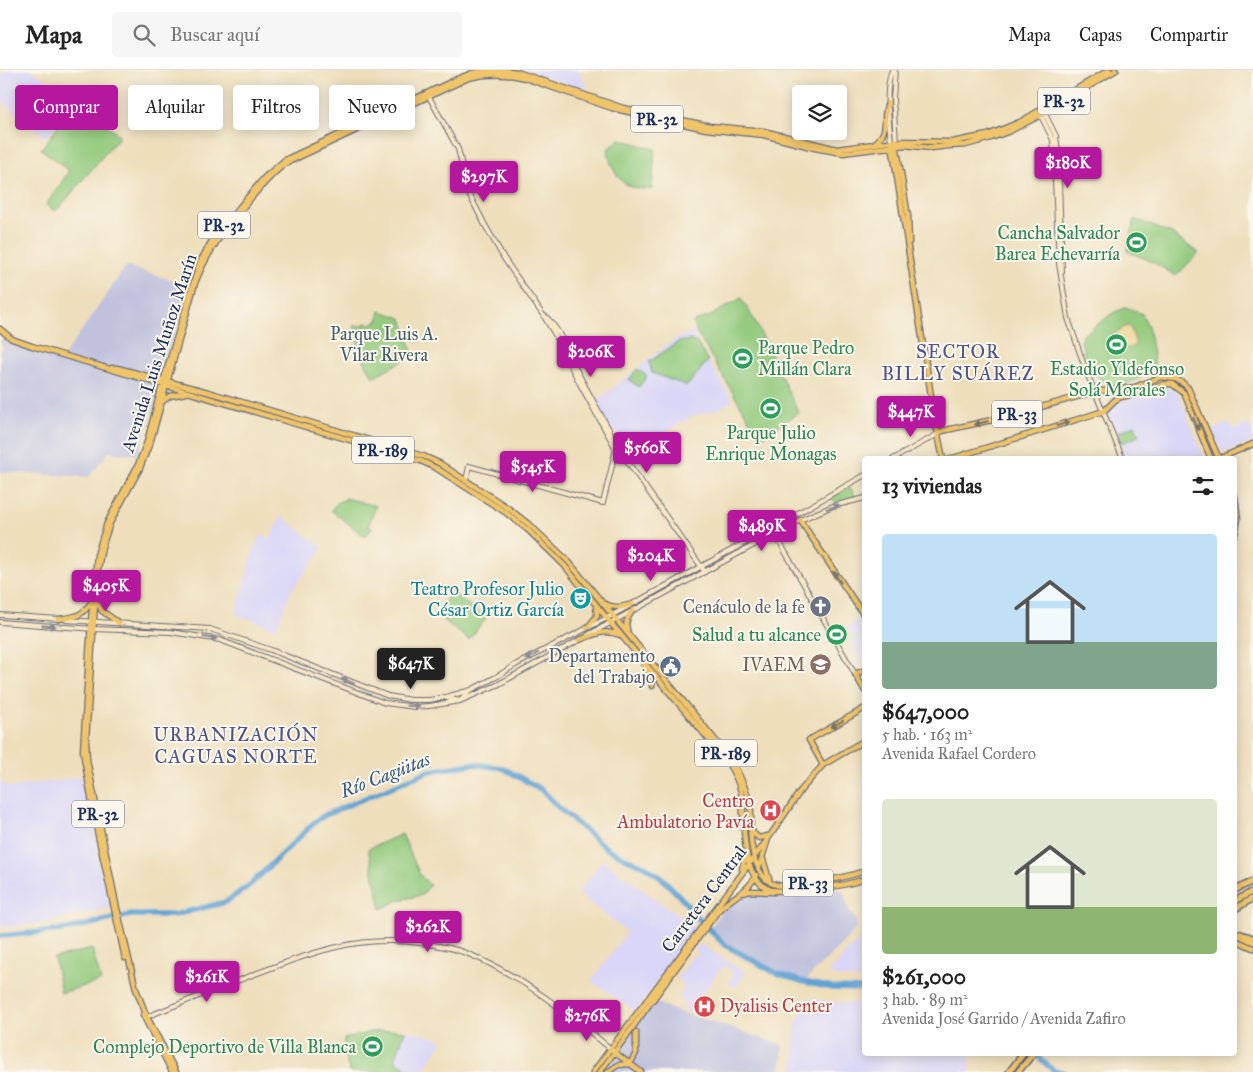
<!DOCTYPE html>
<html lang="es">
<head>
<meta charset="utf-8">
<style>
  body { margin:0; font-family:"IM FELL Great Primer",serif; background:#f6f6f6; color:#222; height:100vh; display:flex; flex-direction:column; font-size:19px; white-space:nowrap }
  * { box-sizing:border-box; margin:0 }
  p { font-size:16px; color:#767676 }
  .icon { flex:none; width:28px; height:28px; fill:none; stroke:currentColor; stroke-width:2; stroke-linecap:round; stroke-linejoin:round }
  .map { position:relative; flex:1; overflow:hidden }
  .sheet { position:absolute; left:862px; top:386px; width:375px; height:600px; display:flex; flex-direction:column; background:#fff; border-radius:5px; box-shadow:0 2px 12px #0003 }
  .sheet>* { flex:none }
  .banner { position:absolute; left:15px; top:15px; width:475px; height:45px; display:flex; gap:10px }
  .fabs { position:absolute; left:792px; top:15px; display:grid; gap:10px }
  .fabs a { display:grid; place-items:center; width:55px; height:55px; border-radius:5px; background:#fff; box-shadow:0 2px 12px #0003; font-size:25px }
  .price { position:absolute; translate:-50% -42px; padding:0 11px; border-radius:5px; background:#b5179e; color:#fff; font-size:16px; line-height:32px; filter:drop-shadow(0 1px 2px #0008) }
  .price::after { content:''; position:absolute; left:50%; top:30px; width:15px; height:11px; margin-left:-8px; background:inherit; clip-path:polygon(0 0,100% 0,50% 100%) }
  .price.current { background:#222; color:#fff }
  ul { padding:0; list-style:none }
  li { display:grid; align-content:center; gap:10px; height:265px; padding:0 20px }
  li span { display:grid; place-items:center; height:155px; border-radius:5px; color:#555 }
  li>.icon { margin-inline-start:auto }
  span .icon { width:90px; height:90px; fill:#fffc; stroke-width:1 }
  li b { font-size:21px }
  h2 { display:flex; justify-content:space-between; align-items:center; height:60px; padding:0 20px; font-size:21px }
  .tag { padding:0 18px; border-radius:5px; background:#fff; box-shadow:0 2px 12px #0003; font-size:18px; line-height:45px }
  .tag.current { background:#b5179e; color:#fff }
  header { display:flex; align-items:center; gap:30px; box-sizing:border-box; height:70px; padding:0 25px; background:#fff; border-bottom:1px solid #e0e0e0 }
  header strong { font-size:24px }
  nav { display:flex; gap:28px; margin-inline-start:auto; font-size:18px }
  .search { width:350px; height:45px; background:#f6f6f6; display:flex; align-items:center; gap:12px; box-sizing:border-box; padding:0 18px; border-radius:5px; color:#767676; font-size:19px }
  .map>svg:first-child { display:block }
</style>
</head>
<body>
<header>
<strong>Mapa</strong>
<div class="search"><svg class="icon" aria-label="search" viewBox="0 0 24 24"><circle cx="10" cy="10" r="6"/><path d="M15 15l6 6"/></svg>Buscar aquí</div>
<nav><a>Mapa</a><a>Capas</a><a>Compartir</a></nav>
</header>
<div class="map">
<svg width="1253" height="1002" viewBox="0 0 1253 1002">
  <rect width="100%" height="100%" fill="#fbf7ec"/>
  <filter id="ink" filterUnits="userSpaceOnUse"><feTurbulence type="fractalNoise" baseFrequency=".02" numOctaves="2"/><feDisplacementMap in="SourceGraphic" scale="10" xChannelSelector="R" yChannelSelector="G"/><feConvolveMatrix kernelMatrix="1 2 1 2 8 2 1 2 1" color-interpolation-filters="sRGB"/></filter>
  <filter id="wash" filterUnits="userSpaceOnUse"><feTurbulence type="fractalNoise" baseFrequency=".0096" numOctaves="4" result="noise"/><feDisplacementMap in="SourceGraphic" scale="20" xChannelSelector="R" yChannelSelector="G"/><feGaussianBlur stdDeviation="1.12" result="paint"/><feColorMatrix in="noise" values="0 0 0 0 0 0 0 0 0 0 0 0 0 0 0 0 0 1.4 0 .05"/><feComposite in="paint" operator="in"/></filter>
  <g filter="url(#wash)">
    <rect width="100%" height="100%" fill="#eedebb"/>
    <path fill="#d9d6f7" d="M7 0H31L77 30 46 68 0 30V8Z
      M521 0H579L588 20Z
      M694 261 697 273 733 331 716 340 692 346 654 369 647 380 613 361 595 332 672 271Z
      M1166 318 1173 319 1178 323 1204 389H1126L1106 343 1121 331Z
      M1229 353 1233 360 1249 354 1253 363V371L1223 383 1212 360Z
      M281 446 323 478 290 523 276 559 235 544 255 476 261 465 270 469Z
      M862 547 865 551V593L863 594 849 571 853 568 846 557Z
      M84 706 110 838 45 853 0 857V711L10 718Z
      M602 790 695 858 693 861 694 863 636 941 591 911 627 862 578 824Z
      M865 866V910L837 907 828 902 854 874Z
      M700 874 746 903 735 918 728 913 733 906 731 904 732 901 724 896 722 900 720 899 711 912 700 927 697 926 690 937 692 940 691 943 682 937 685 932 678 927 685 916 677 909 694 885 696 886 699 883 695 881Z
      M808 928 842 933 865 932V984H970V1002H794V968L796 953Z
      M405 961 423 964 443 971 422 1002H412L395 990Z"/>
    <path fill="#c0c2dd" d="M126 196 188 215 158 325 138 385 109 382 89 407 0 402V281L4 278 0 273V271L3 269 14 275 62 289Z
      M816 815 843 821 849 840 857 851 855 860 806 910 760 897 707 862 725 837 741 823 770 821 787 818Z
      M652 926 657 933 674 940 783 975 781 1002H596Z"/>
    <path fill="#94cb7e" stroke="#587d6e" d="M78 31 120 66 58 139 55 141 46 135 69 101 41 79Z
      M620 69 655 79 652 119C646 119 638 119 632 117 617 112 609 94 608 79Z
      M1135 149 1170 163 1198 182V184L1176 206 1153 192 1127 181Z
      M741 228C764 263 779 305 799 343L760 368 697 263 693 252 710 246Z
      M1126 237 1142 244 1148 256 1155 296C1138 313 1112 324 1093 302 1086 294 1083 279 1081 269L1083 265 1113 243Z
      M380 241 402 248 413 285 373 307 357 277 359 275 354 255 364 256V253L370 254 378 251Z
      M690 270 697 273 708 291 687 316 652 303 649 292 678 272Z
      M637 299 647 306 639 317 629 310Z
      M1135 355 1139 366 1122 373 1118 362Z
      M848 418 852 420 856 428 836 433 832 429 833 427Z
      M345 428 376 436 368 456 372 458 365 467 331 440 338 432 345 430Z
      M452 522 486 548 469 570 441 548 447 540 441 536Z
      M402 764 420 805 430 815 422 825 399 830 381 839 368 779Z
      M92 879 101 911 61 923 54 888Z
      M394 960 405 961 395 990 412 1002H350C346 992 342 978 344 969L370 962Z"/>
    <path fill="#eeda9e" stroke="#84847e" d="M1127 256 1130 257 1136 274 1131 278 1122 279 1114 274 1111 265Z"/>
    <g fill="none" stroke-linecap="round" stroke-linejoin="round">
      <path stroke="#60a2d3" stroke-width="5.5" d="M0 866 63 860 131 845H174L226 832 251 814 316 751 325 745 429 701 473 694 503 698 542 720 560 739 606 778 625 788 646 797 663 809 685 832 695 845 725 875 774 902 800 911 832 918 865 919
        M1035 984 1054 1001 1063 1002"/>
    </g>
  </g>
  <g filter="url(#ink)">
    <g fill="none" stroke-linecap="round" stroke-linejoin="round">
      <defs>
        <path id="secondary" d="M895 0 893 29 896 71
          M428 25 458 79 469 124 485 155 505 190 543 245 554 263 580 314 616 379 620 381 705 502
          M1044 42 1056 66 1058 81 1062 202
          M1040 44 1053 70 1059 194 1068 248 1086 301 1123 389
          M891 72C889 49 884 21 892 0
          M545 246C561 259 568 285 578 303 591 328 605 352 619 377L620 381
          M893 389 938 364
          M466 411 469 396 603 433 616 379
          M775 464 855 604
          M0 545 59 549
          M66 550 210 559 271 580 388 626 411 630H430L446 627 471 620 496 607 517 594 607 548 779 454 865 405
          M0 552 94 559 171 562 220 570 385 633 415 637 429 636 460 631 497 615 581 569
          M588 565 800 450 833 436 865 428
          M447 628 460 631 469 621
          M146 947C182 933 219 918 255 904 313 882 357 865 420 873 437 875 455 878 471 885 523 907 569 944 612 980"/>
        <path id="primary" d="M875 73C891 60 881 49 888 33
          M896 73 908 146 909 172
          M892 75 934 345 943 389
          M0 259 12 269 32 276 421 391 436 398 505 442 528 460 564 495 610 552 727 691C733 701 739 711 741 722 746 748 738 809 771 820 779 822 789 820 797 820 819 819 844 816 865 809
          M112 298H117L208 322 423 386 439 393 508 438 531 456 568 491 730 688C740 705 749 723 751 742 751 751 750 760 751 769 752 783 757 805 771 813 787 822 846 807 865 801
          M163 331 170 326 186 323
          M938 364 942 361 1001 348 1095 322 1135 317 1161 307 1176 309 1184 314 1188 318 1219 389
          M950 389 1104 341 1115 330 1121 327 1136 324 1165 314H1172L1184 323 1211 389
          M1218 389 1253 374
          M1235 427 1238 449 1235 464
          M800 450 865 547
          M96 530 102 541 119 553
          M605 534C615 539 622 537 632 534
          M58 549C75 547 82 547 92 531
          M587 558 597 546 596 535
          M628 564C625 553 626 549 633 540
          M579 570C595 564 604 559 620 565
          M644 595 653 609 652 616
          M865 600 855 604 865 621
          M823 695 809 670 865 638
          M751 759 754 764 759 768 768 766
          M762 786 769 809
          M759 797 768 769
          M742 799 746 782
          M742 823 750 821 773 822
          M1238 865 1253 872
          M1235 870 1253 878
          M125 888 96 756 83 681 91 551 97 485 107 453 138 395 147 372 162 315 200 192 214 167 223 157 264 108 285 90 457 9 472 3 486 1 500 0 517 2 623 38 710 56 763 61 837 79 896 71 952 72 988 65 1020 52 1109 0
          M143 945 172 1002
          M614 982 641 1002
          M630 994 636 983V962
          M176 1002 147 947 136 919 116 834 87 690 86 669 97 504 102 477 110 453 140 398 151 370 195 213C208 180 223 162 245 135 258 120 270 105 286 93L468 8C488 3 505 3 525 8L612 38 629 42 706 59 764 65 815 78 843 83 905 75 930 78 949 76 966 75 991 68 1010 61 1041 45 1116 0
          M593 1002 770 766 801 720 823 695 865 670
          M600 1002 717 842C729 828 749 822 756 805
          M608 1002 618 995 630 994"/>
        <path id="highway" d="M1235 820 1253 811
          M1235 831 1253 821
          M1235 839 1253 828
          M1235 862 1253 868
          M1009 1002 1023 984
          M1018 1002 1033 984"/>
      </defs>
      <use href="#secondary" stroke="#656c7f" stroke-width="6"/>
      <use href="#primary" stroke="#656c7f" stroke-width="7"/>
      <use href="#highway" stroke="#656c7f" stroke-width="8"/>
      <use href="#secondary" stroke="#f9e7c3" stroke-width="4"/>
      <use href="#primary" stroke="#f0c469" stroke-width="4.5"/>
      <use href="#highway" stroke="#f0c469" stroke-width="5"/>
    </g>
    <defs><path id="oneway-solid" d="M-6-.8H1V-3.2L6.5 0L1 3.2V.8H-6Z" transform="scale(1.25)"/></defs>
    <g fill="#7b7263">
      <use href="#oneway-solid" transform="translate(981 353) rotate(167)"/>
      <use href="#oneway-solid" transform="translate(1063 354) rotate(-18)"/>
      <use href="#oneway-solid" transform="translate(1196 354) rotate(67)"/>
      <use href="#oneway-solid" transform="translate(837 507) rotate(-124)"/>
      <use href="#oneway-solid" transform="translate(837 654) rotate(150)"/>
    </g>
    <g fill="#8a8b90">
      <use href="#oneway-solid" transform="translate(833 437) rotate(-18)"/>
      <use href="#oneway-solid" transform="translate(49 556) rotate(4)"/>
      <use href="#oneway-solid" transform="translate(210 568) rotate(9)"/>
      <use href="#oneway-solid" transform="translate(532 586) rotate(153)"/>
      <use href="#oneway-solid" transform="translate(348 611) rotate(-158)"/>
      <use href="#oneway-solid" transform="translate(413 636) rotate(3)"/>
    </g>
  </g>
  <defs>
    <symbol id="stadium-disc" viewBox="-11 -11 22 22"><circle r="9.5" fill="#2e9e5b" stroke="#fbf7ec"/><path d="M0-5a6.5 5 0 1 0 0 10a6.5 5 0 1 0 0-10ZM-3.5-1.8h7v3.6h-7Z" fill="#fff"/></symbol>
    <symbol id="theatre-disc" viewBox="-11 -11 22 22"><circle r="9.5" fill="#0f9aa8" stroke="#fbf7ec"/><path d="M-5-5.5Q0-4 5-5.5V0Q5 5 0 6Q-5 5-5 0ZM-3.3-2.5H-1v1.5H-3.3ZM1-2.5H3.3v1.5H1ZM-2.8 1Q0 5.5 2.8 1Z" fill="#fff"/></symbol>
    <symbol id="church-disc" viewBox="-11 -11 22 22"><circle r="9.5" fill="#6b7280" stroke="#fbf7ec"/><path d="M-1.2-6h2.4v3.5h3.3v2.4h-3.3V6h-2.4V-.1h-3.3v-2.4h3.3Z" fill="#fff"/></symbol>
    <symbol id="university-disc" viewBox="-11 -11 22 22"><circle r="9.5" fill="#8d6e63" stroke="#fbf7ec"/><path d="M0-5L7-2L0 1L-7-2ZM-4 1L0 2.5L4 1V4Q0 6-4 4Z" fill="#fff"/></symbol>
    <symbol id="civic-disc" viewBox="-11 -11 22 22"><circle r="9.5" fill="#5c6f8a" stroke="#fbf7ec"/><path d="M-.6-6.5H3V-4.5H.6V-3L4-1V1h2V6H-6V1h2V-1L-.6-3ZM-1.2 2.5V6h2.4V2.5Z" fill="#fff"/></symbol>
    <symbol id="hospital-disc" viewBox="-11 -11 22 22"><circle r="9.5" fill="#e0444e" stroke="#fbf7ec"/><path d="M-5-5h3v3.5h4V-5h3V5h-3V1.5h-4V5h-3Z" fill="#fff"/></symbol>
  </defs>
  <g fill-rule="evenodd">
    <use href="#stadium-disc" x="1124" y="160" width="25" height="25"/>
    <use href="#stadium-disc" x="1104" y="262" width="25" height="25"/>
    <use href="#stadium-disc" x="730" y="276" width="25" height="25"/>
    <use href="#stadium-disc" x="758" y="326" width="25" height="25"/>
    <use href="#theatre-disc" x="568" y="516" width="25" height="25"/>
    <use href="#church-disc" x="808" y="524" width="25" height="25"/>
    <use href="#stadium-disc" x="824" y="552" width="25" height="25"/>
    <use href="#university-disc" x="808" y="582" width="25" height="25"/>
    <use href="#civic-disc" x="658" y="584" width="25" height="25"/>
    <use href="#hospital-disc" x="758" y="728" width="25" height="25"/>
    <use href="#hospital-disc" x="692" y="924" width="25" height="25"/>
    <use href="#stadium-disc" x="360" y="964" width="25" height="25"/>
  </g>
  <g text-anchor="middle" dominant-baseline="central" stroke-width="4" stroke-linejoin="round" paint-order="stroke">
    <g fill="#fbf7ec" stroke="#5e6b89" stroke-width="1">
      <rect x="1038" y="17.5" width="52" height="27" rx="4"/>
      <rect x="631" y="35.5" width="52" height="27" rx="4"/>
      <rect x="198" y="141.5" width="52" height="27" rx="4"/>
      <rect x="992" y="330.5" width="50" height="27" rx="4"/>
      <rect x="352" y="366.5" width="62" height="27" rx="4"/>
      <rect x="695" y="669.5" width="62" height="27" rx="4"/>
      <rect x="72" y="730.5" width="52" height="27" rx="4"/>
      <rect x="783" y="799.5" width="50" height="27" rx="4"/>
    </g>
    <g font-size="16" font-weight="bold" fill="#1b2f5e">
      <text x="1064" y="31">PR-32</text>
      <text x="657" y="49">PR-32</text>
      <text x="224" y="155">PR-32</text>
      <text x="1017" y="344">PR-33</text>
      <text x="383" y="380">PR-189</text>
      <text x="726" y="683">PR-189</text>
      <text x="98" y="744">PR-32</text>
      <text x="808" y="813">PR-33</text>
    </g>
    <g font-size="18" fill="#27864d" stroke="#fbf7ec" text-anchor="end">
      <text x="1120" y="163">Cancha Salvador<tspan x="1120" dy="21">Barea Echevarría</tspan></text>
      <text x="758" y="278" text-anchor="start">Parque Pedro<tspan x="758" dy="21">Millán Clara</tspan></text>
      <text x="1117" y="299" text-anchor="middle">Estadio Yldefonso<tspan x="1117" dy="21">Solá Morales</tspan></text>
      <text x="771" y="363" text-anchor="middle">Parque Julio<tspan x="771" dy="21">Enrique Monagas</tspan></text>
      <text x="821" y="565">Salud a tu alcance</text>
      <text x="356" y="977">Complejo Deportivo de Villa Blanca</text>
    </g>
    <g font-size="18" fill="#3f5e68" stroke="#fbf7ec">
      <text x="384" y="264">Parque Luis A.<tspan x="384" dy="21">Vilar Rivera</tspan></text>
    </g>
    <g font-size="18" fill="#1b2f5e" stroke="#fbf7ec">
      <text transform="translate(159 283) rotate(-72)">Avenida Luis Muñoz Marín</text>
      <text transform="translate(704 829) rotate(-53)">Carretera Central</text>
    </g>
    <g font-size="18" fill="#0d838f" stroke="#fbf7ec" text-anchor="end">
      <text x="564" y="519">Teatro Profesor Julio<tspan x="564" dy="21">César Ortiz García</tspan></text>
    </g>
    <g font-size="18" fill="#5b616d" stroke="#fbf7ec" text-anchor="end">
      <text x="805" y="537">Cenáculo de la fe</text>
    </g>
    <g font-size="18" fill="#4e5e75" stroke="#fbf7ec" text-anchor="end">
      <text x="655" y="586">Departamento<tspan x="655" dy="21">del Trabajo</tspan></text>
    </g>
    <g font-size="18" fill="#785e54" stroke="#fbf7ec" text-anchor="end">
      <text x="805" y="595">IVAEM</text>
    </g>
    <g font-size="18" fill="#be3a42" stroke="#fbf7ec" text-anchor="end">
      <text x="754" y="731">Centro<tspan x="754" dy="21">Ambulatorio Pavía</tspan></text>
      <text x="720" y="936" text-anchor="start">Dyalisis Center</text>
    </g>
    <g font-size="19" letter-spacing="1" fill="#4c538d" stroke="#fbf7ec">
      <text x="958" y="281">SECTOR<tspan x="958" dy="22">BILLY SUÁREZ</tspan></text>
      <text x="236" y="664">URBANIZACIÓN<tspan x="236" dy="22">CAGUAS NORTE</tspan></text>
    </g>
    <g font-size="19" font-style="italic" fill="#335787" stroke="#fbf7ec">
      <text transform="translate(385 705) rotate(-21)">Río Cagüitas</text>
    </g>
  </g>
</svg>
<div class="fabs">
<a><svg class="icon" aria-label="layers" viewBox="0 0 24 24"><path d="M12 4l9 5-9 5-9-5zM3 14l9 5 9-5"/></svg></a>
</div>
<b class="price" style="left:1068px;top:119px">$180K</b>
<b class="price" style="left:484px;top:133px">$297K</b>
<b class="price" style="left:591px;top:308px">$206K</b>
<b class="price" style="left:911px;top:368px">$447K</b>
<b class="price" style="left:647px;top:404px">$560K</b>
<b class="price" style="left:533px;top:423px">$545K</b>
<b class="price" style="left:762px;top:482px">$489K</b>
<b class="price" style="left:651px;top:512px">$204K</b>
<b class="price" style="left:106px;top:542px">$405K</b>
<b class="price current" style="left:411px;top:620px">$647K</b>
<b class="price" style="left:428px;top:883px">$262K</b>
<b class="price" style="left:207px;top:933px">$261K</b>
<b class="price" style="left:587px;top:972px">$276K</b>
<div class="banner">
<a class="tag current">Comprar</a>
<a class="tag">Alquilar</a>
<a class="tag">Filtros</a>
<a class="tag">Nuevo</a>
</div>
<section class="sheet">
<h2>13 viviendas<svg class="icon" aria-label="filters" viewBox="0 0 24 24"><path d="M4 7h16M4 17h16"/><circle cx="9" cy="7" r="2"/><circle cx="15" cy="17" r="2"/></svg></h2>
<ul>
<li><span style="background:linear-gradient(#bfe0f5 70%,#7fa58c 0)"><svg class="icon" aria-label="home" viewBox="0 0 24 24"><path d="M3 11l9-7 9 7M6 9v11h12V9"/></svg></span><div><b>$647,000</b><p>5 hab. · 163 m²</p><p>Avenida Rafael Cordero</p></div></li>
<li><span style="background:linear-gradient(#dfe7d0 70%,#8fb573 0)"><svg class="icon" aria-label="home" viewBox="0 0 24 24"><path d="M3 11l9-7 9 7M6 9v11h12V9"/></svg></span><div><b>$261,000</b><p>3 hab. · 89 m²</p><p>Avenida José Garrido / Avenida Zafiro</p></div></li>
</ul>
</section>
</div>
</body>
</html>
